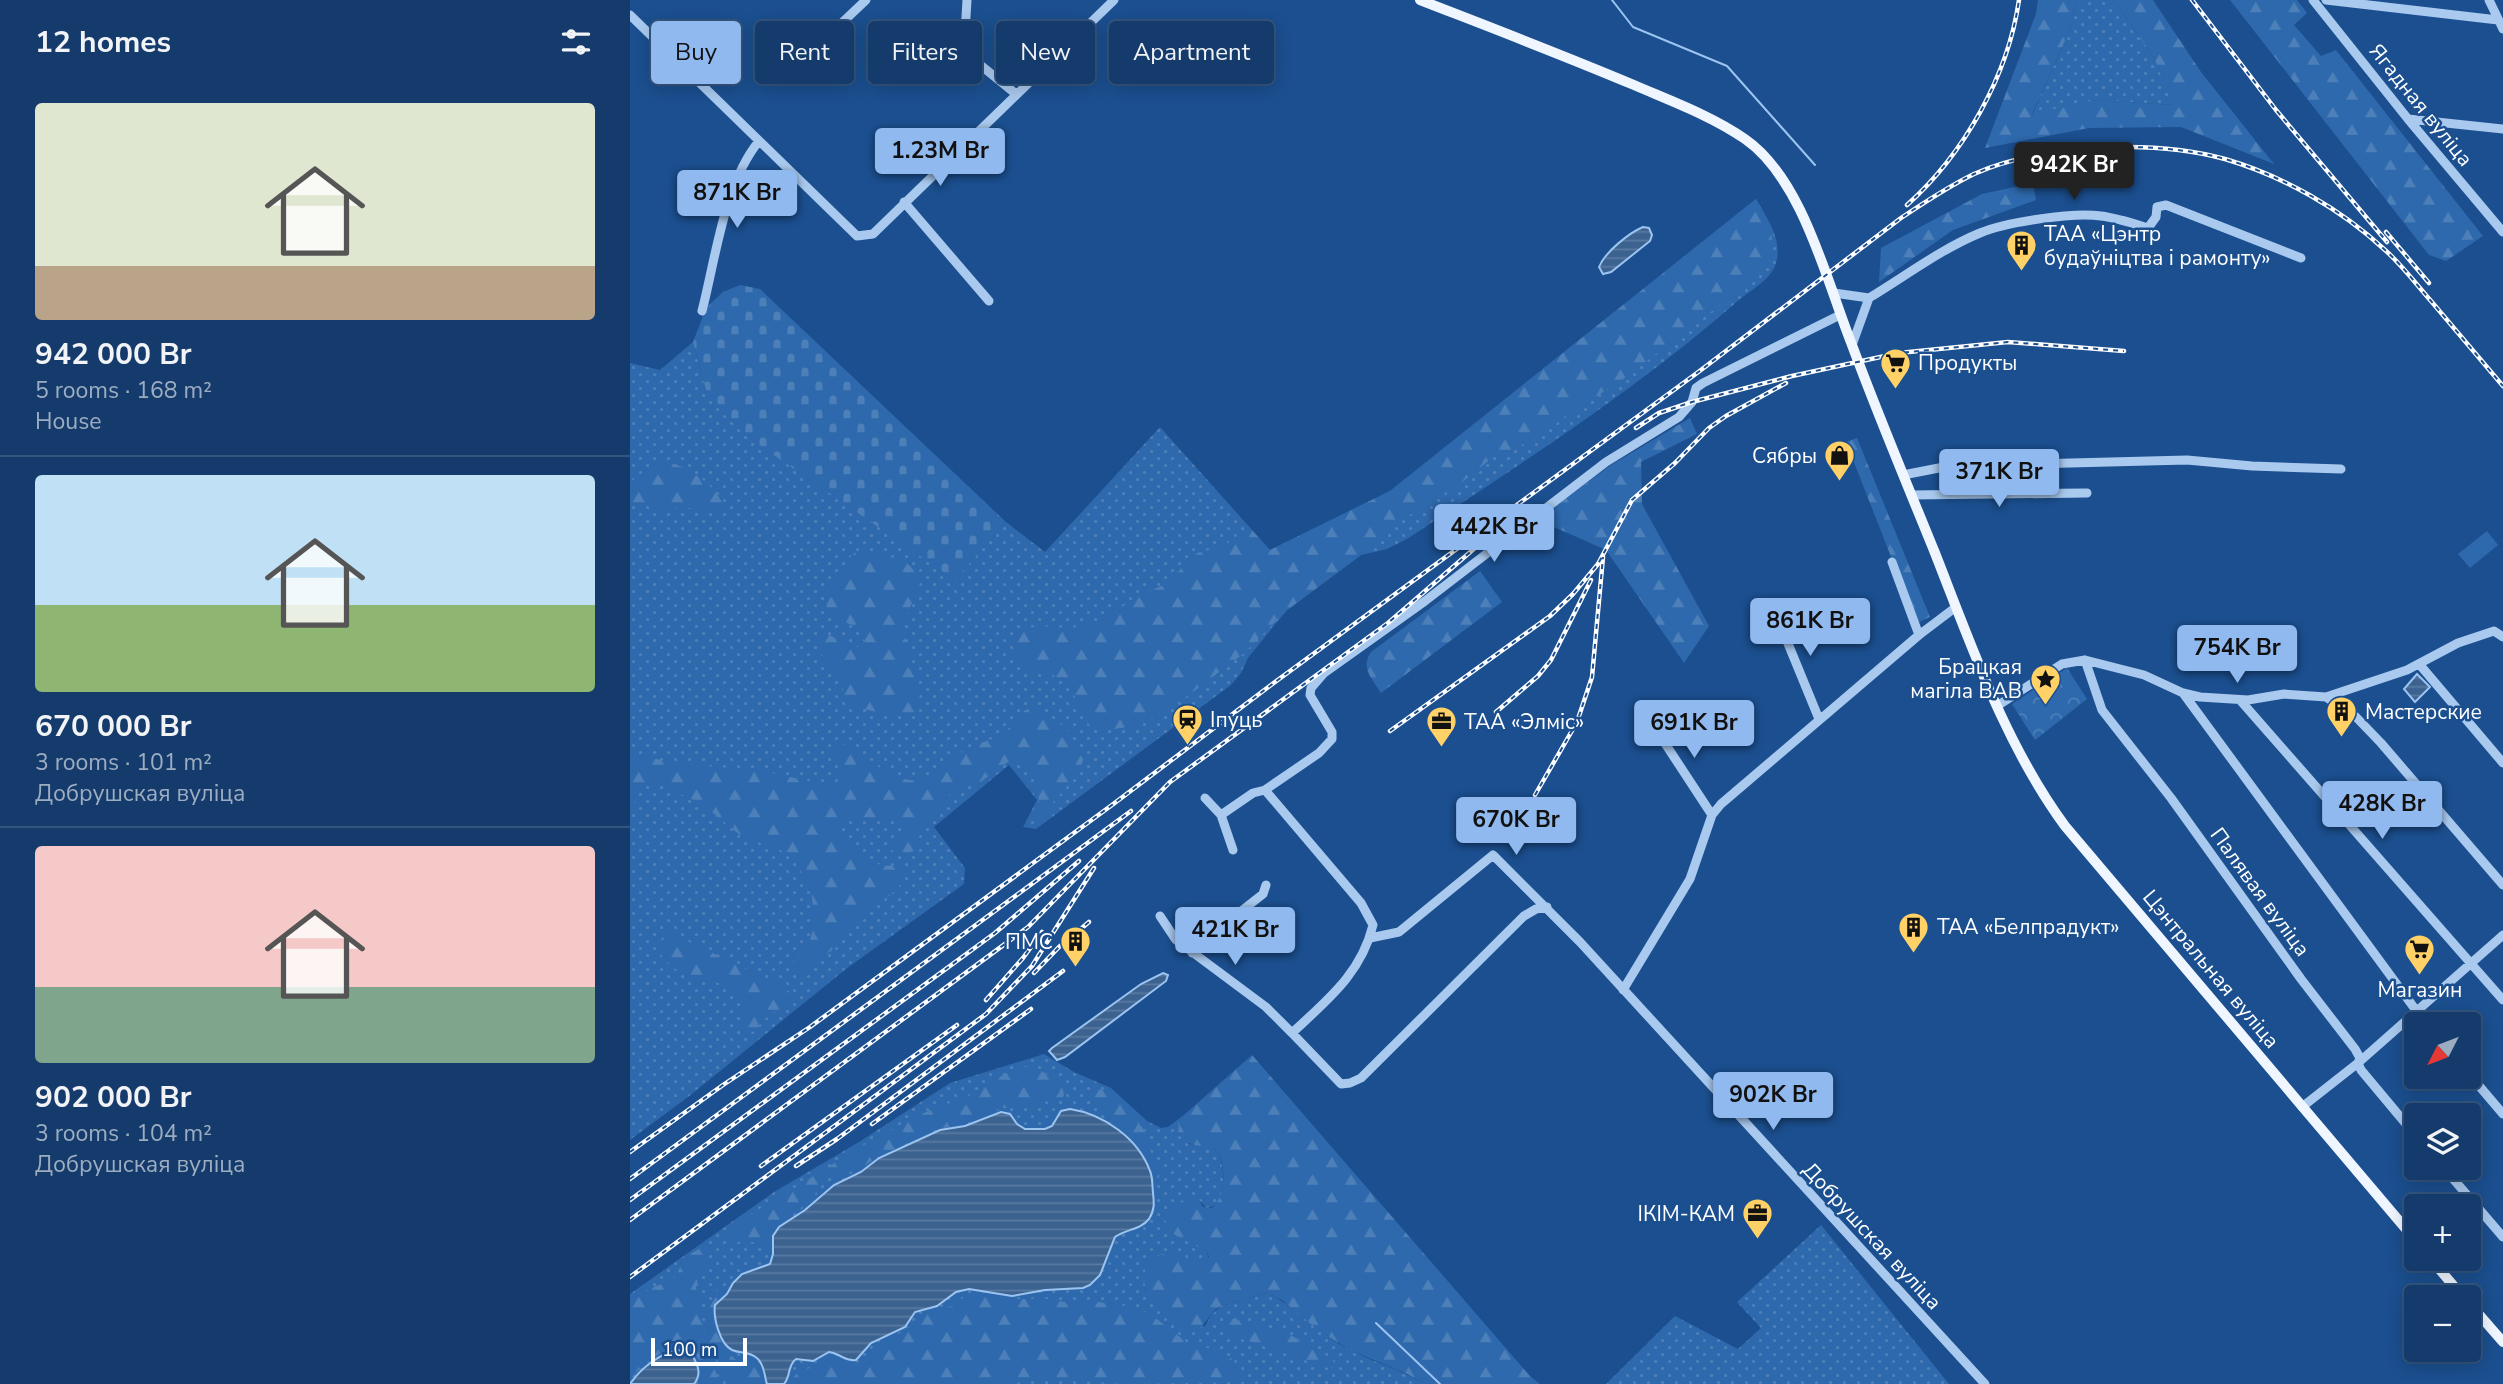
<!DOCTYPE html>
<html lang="en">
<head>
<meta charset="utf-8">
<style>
  body { margin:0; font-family:"Nunito Sans",sans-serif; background:#1d4271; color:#f1f3f6; height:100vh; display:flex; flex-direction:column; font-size:26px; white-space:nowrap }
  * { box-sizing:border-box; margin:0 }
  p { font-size:23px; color:#9dadc1 }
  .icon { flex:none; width:38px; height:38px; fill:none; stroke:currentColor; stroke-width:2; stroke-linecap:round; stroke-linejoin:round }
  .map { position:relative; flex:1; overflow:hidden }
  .panel { display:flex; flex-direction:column; background:#143b6b; width:630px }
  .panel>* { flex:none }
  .hud { position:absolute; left:21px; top:21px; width:665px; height:63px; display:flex; gap:14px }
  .needle { width:46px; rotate:228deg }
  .controls { position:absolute; left:1774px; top:1012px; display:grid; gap:14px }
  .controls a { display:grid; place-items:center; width:77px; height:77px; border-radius:7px; background:#143b6b; box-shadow:0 4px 18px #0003,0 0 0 2px #33557e; font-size:35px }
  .scale { position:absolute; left:21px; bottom:18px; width:96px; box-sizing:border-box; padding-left:7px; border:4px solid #fff; border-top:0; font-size:19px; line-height:24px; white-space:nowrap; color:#fff; -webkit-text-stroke:5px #1b4f8f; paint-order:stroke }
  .price { position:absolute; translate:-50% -60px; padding:0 16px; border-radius:7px; background:#90b9f0; color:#111; font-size:23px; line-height:46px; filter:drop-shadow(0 2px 4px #0008) }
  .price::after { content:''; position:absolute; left:50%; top:42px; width:21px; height:16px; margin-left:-10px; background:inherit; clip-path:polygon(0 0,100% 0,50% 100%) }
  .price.selected { background:#222; color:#fff }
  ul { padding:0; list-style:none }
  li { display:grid; align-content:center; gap:14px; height:371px; padding:0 35px }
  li+li { border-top:2px solid #33557e }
  li span { display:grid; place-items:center; height:217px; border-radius:7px; color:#555 }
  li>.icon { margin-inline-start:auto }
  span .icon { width:126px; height:126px; fill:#fffc; stroke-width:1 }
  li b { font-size:30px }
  h2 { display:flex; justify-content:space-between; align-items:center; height:84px; padding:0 35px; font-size:30px }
  .chip { padding:0 24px; border-radius:7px; background:#143b6b; box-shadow:0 4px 18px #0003,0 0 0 2px #33557e; font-size:24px; line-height:63px }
  .chip.selected { background:#90b9f0; color:#111 }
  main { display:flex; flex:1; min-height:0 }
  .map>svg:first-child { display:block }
</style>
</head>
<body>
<main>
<section class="panel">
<h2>12 homes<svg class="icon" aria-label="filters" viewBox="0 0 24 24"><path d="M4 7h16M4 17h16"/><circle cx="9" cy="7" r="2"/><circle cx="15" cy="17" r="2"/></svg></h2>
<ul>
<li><span style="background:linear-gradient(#dfe7d0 75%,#b9a48a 0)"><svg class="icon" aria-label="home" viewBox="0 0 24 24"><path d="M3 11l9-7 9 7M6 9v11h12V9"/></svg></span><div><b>942 000 Br</b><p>5 rooms · 168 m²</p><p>House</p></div></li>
<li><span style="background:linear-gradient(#bfe0f5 60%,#8fb573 0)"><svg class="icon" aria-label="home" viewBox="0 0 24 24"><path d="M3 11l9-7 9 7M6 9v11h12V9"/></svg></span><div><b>670 000 Br</b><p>3 rooms · 101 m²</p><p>Добрушская вуліца</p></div></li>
<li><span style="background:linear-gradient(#f6c9c9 65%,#7fa58c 0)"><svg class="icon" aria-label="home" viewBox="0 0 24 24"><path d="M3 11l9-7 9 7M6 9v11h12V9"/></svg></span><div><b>902 000 Br</b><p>3 rooms · 104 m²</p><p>Добрушская вуліца</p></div></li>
</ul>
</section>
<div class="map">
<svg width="1873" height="1384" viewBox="0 0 1873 1384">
  <defs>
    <pattern id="grass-dots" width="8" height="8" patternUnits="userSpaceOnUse" patternTransform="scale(1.75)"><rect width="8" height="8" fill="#2e69ad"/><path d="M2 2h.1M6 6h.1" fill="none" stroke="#4d80b9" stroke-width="1.8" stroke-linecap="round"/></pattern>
    <pattern id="forest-firs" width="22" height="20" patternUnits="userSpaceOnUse" patternTransform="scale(1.75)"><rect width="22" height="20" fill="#2e69ad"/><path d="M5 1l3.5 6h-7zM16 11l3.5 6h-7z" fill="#4d80b9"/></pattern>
    <pattern id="cemetery-stones" width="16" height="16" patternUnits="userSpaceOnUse" patternTransform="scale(1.75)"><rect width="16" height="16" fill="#2e69ad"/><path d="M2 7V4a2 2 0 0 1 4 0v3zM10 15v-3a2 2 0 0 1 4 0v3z" fill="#4d80b9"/></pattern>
    <pattern id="park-crowns" width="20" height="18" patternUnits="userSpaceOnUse" patternTransform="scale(1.75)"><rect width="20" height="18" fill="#2e69ad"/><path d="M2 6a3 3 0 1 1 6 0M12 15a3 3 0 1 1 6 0" fill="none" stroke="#4d80b9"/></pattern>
    <pattern id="water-rules" width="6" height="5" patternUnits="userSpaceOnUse" patternTransform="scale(1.75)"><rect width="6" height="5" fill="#3c6290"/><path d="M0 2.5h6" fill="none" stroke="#597aa1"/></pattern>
  </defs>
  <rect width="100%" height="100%" fill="#1b4f8f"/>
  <path fill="url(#grass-dots)" d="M1448 0H1484L1525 60 1544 105 1466 100 1402 115 1438 34Z
    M1126 199C1137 218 1153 240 1146 263 1141 280 1122 289 1109 300 1006 390 891 464 777 539L757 549 731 555 656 611 618 658 611 673 601 685 406 829 393 827 407 800 379 765 304 827 335 868 334 884 216 969 58 1097 0 1140V363L30 370 63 342 76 390 325 579 376 522 415 552 530 427 640 550 760 491Z
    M414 1054 444 1072 481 1088 517 1121 531 1128 538 1127 555 1114 549 1123 548 1133 559 1144 578 1146 588 1152C595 1167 598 1208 576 1208L569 1200 544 1208 536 1219 541 1232 576 1250 579 1259 575 1263 568 1262 515 1288 528 1308 542 1323 575 1326 581 1315 591 1306 636 1293C664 1304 685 1329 711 1345 738 1361 768 1368 795 1384H0V1294L144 1192 229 1142 320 1083Z
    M1191 1225 1319 1384H976L1045 1316 1108 1349 1131 1328 1107 1302Z"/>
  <path fill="url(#forest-firs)" d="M1408 0H1448L1438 34 1402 114 1466 100 1543 105 1525 60 1484 0H1523L1571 72 1644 164 1551 127 1459 128 1355 148 1406 14Z
    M1600 0H1667L1677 13 1664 25 1691 56 1706 50 1853 236 1816 261 1799 255Z
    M1403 183 1406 200 1323 230 1249 282 1251 248 1352 194Z
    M1126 199C1141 224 1152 252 1129 275L992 380 938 414 908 438 862 458 831 483 772 520 731 555 656 611 613 654 552 700 523 718 507 725 479 730H470L460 725 454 719 442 690 437 683 423 675 405 673 391 664 386 655V639L397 629 407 626 442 628 472 621 508 596 536 584 567 553 594 546 619 527 640 550 760 491Z
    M1060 418 1067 434 1011 462 1012 504 1079 626 1054 663 976 550 915 523 920 510 981 465Z
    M1227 438 1300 617 1287 623 1216 442Z
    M33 462C53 462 93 489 95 510L93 513 84 514 63 508 31 509 0 502V482L25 464Z
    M229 551 274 560 284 570 290 582C287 599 274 612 274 629 274 658 297 682 287 711 275 720 231 711 219 702 209 695 216 686 211 677 204 663 187 658 187 641L194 634C207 635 214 648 228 647L234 641 232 631C217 620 185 615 199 590 202 585 207 582 210 577 218 567 215 556 229 551Z
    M850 571 872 602 751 693C742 679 730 667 741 652Z
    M401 708C410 709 436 726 441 734 442 738 441 742 443 746 447 752 451 753 453 760 447 778 433 790 422 804 417 811 415 818 407 823L401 819 409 801 404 777 394 765 378 762 349 783 331 787 320 794 308 813 291 830 286 848 282 852 270 855 260 849V840C266 834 273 837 272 826L265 819 240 822 213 819 209 824C212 834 237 859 248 864 255 867 263 865 270 865L276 872C275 892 238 908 224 920 215 928 214 940 205 948L170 973 163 971 161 966 180 940 185 923 181 890 167 864 153 851 111 836 71 803 27 784 12 786 0 811V752L42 763 133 771 201 786 205 785 210 778 205 753 210 745C230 740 251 783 285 780 306 778 317 761 335 750 347 743 362 741 374 732 385 725 388 711 401 708Z
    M40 933 155 987 162 995V1000C156 1008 145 1010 137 1017 129 1024 125 1034 114 1035L110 1028C115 1010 114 990 93 984 86 982 78 983 71 981 54 976 14 955 35 934Z
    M622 1055 900 1376 910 1384H795L777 1374 720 1350 688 1330 652 1300 636 1293 591 1306 585 1310 567 1332C540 1336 491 1276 526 1257 548 1244 560 1267 577 1261L579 1256C571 1241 522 1236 539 1213 545 1205 553 1199 561 1195H566L573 1207 582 1208C596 1196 596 1168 588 1152 575 1141 557 1151 548 1133L549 1123 555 1114Z
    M388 1066C405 1067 434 1076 434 1096L429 1100 413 1102 392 1108H372L334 1124 305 1130 246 1158 228 1170 198 1177 192 1182 182 1200 147 1225 141 1235 139 1245 136 1247 125 1242H106L100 1237V1230L107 1223 234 1145 296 1112 338 1096Z
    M473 1089 485 1097 517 1133 520 1150 531 1171 529 1178 524 1176C518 1162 510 1150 500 1139 488 1125 463 1113 463 1093L465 1090Z
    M74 1246C86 1258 68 1273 66 1287L78 1351 90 1384H68C73 1375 73 1367 68 1358 51 1329 14 1364 0 1379V1303L21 1288 43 1280 57 1256Z
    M91 1289 95 1294 87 1301 83 1310C85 1329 93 1349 108 1362L123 1363 129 1367 135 1384H99L78 1340V1312L85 1292Z
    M342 1292 387 1299H421L442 1304 462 1301 508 1308 523 1316 556 1342 591 1352 602 1359 614 1372 618 1382 496 1384 403 1378 384 1384H158L168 1372 189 1365 200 1356H210L225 1363 234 1361 245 1344 273 1332 293 1313 322 1306Z
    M600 1318 659 1334 702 1359 706 1365 703 1368H698L598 1334 592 1327 593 1323Z"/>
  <path fill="url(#cemetery-stones)" d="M110 285 130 289 376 522 325 580 118 437 76 390 63 342 76 308 93 292Z"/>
  <path fill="url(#park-crowns)" d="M1437 668 1457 699 1405 740 1382 704Z"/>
  <path fill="#2e69ad" d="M1857 531 1868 545 1840 568 1828 554Z"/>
  <path fill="url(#water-rules)" stroke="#9cc4f0" stroke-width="2" d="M1013 227 1019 228 1022 235 1020 241 981 272 973 274 969 267C975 252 999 233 1013 227Z
    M1787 674 1800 687 1785 702 1774 689Z
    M533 973 538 975 536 981 435 1057 427 1060 419 1051 422 1048 511 984Z
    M440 1109C473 1114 508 1138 520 1171 523 1178 522 1185 523 1193 524 1202 525 1210 519 1219 510 1230 496 1229 485 1237L470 1275 460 1285 453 1288 415 1290 382 1296 339 1289 326 1292 307 1306 285 1312 275 1327 241 1343 226 1360C216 1362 209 1353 199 1352L183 1361 166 1359C157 1366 161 1376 154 1384H137C134 1375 135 1366 128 1359 120 1351 111 1354 102 1350 90 1344 83 1318 85 1305L97 1294 103 1283 112 1274 140 1264 143 1254V1236L149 1227 175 1210 204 1185 231 1172 249 1158 310 1130 335 1126 371 1112 380 1114 387 1124 395 1129H415L422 1126 431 1111Z
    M48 1350 62 1355C68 1365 72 1374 64 1384H0C11 1368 29 1354 48 1350Z"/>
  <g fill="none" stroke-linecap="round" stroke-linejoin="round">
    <path stroke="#9cc4f0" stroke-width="2" d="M982 0 1003 27 1097 66 1185 165
      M746 1323 810 1384"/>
    <path stroke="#a9c9ee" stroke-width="9" d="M337 0 335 33 338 55 386 94
      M1683 0 1778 119 1873 232
      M1696 0 1868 20
      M1859 0 1873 29
      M0 15 227 236 243 234 484 0
      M158 74 236 0
      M1778 119 1873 129
      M274 202 359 301
      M1204 293 1239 298C1274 277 1311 249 1350 233 1376 222 1443 212 1471 216 1487 218 1502 223 1518 228L1526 217 1527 207 1536 205 1671 258
      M72 311C86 257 94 184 129 141
      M1222 345 1239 298
      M1273 475 1319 466 1557 460 1622 466 1711 469
      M1281 495 1457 493
      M1262 562 1289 635
      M1143 607 1189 719
      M1455 660 1472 710 1541 798 1671 979 1725 1049 1730 1058 1728 1063 1731 1070 1787 1137
      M1790 665 1873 763
      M1553 693 1796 1024
      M1696 697 1726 717 1751 743 1873 885
      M1610 700 1873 1000
      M1367 706 1432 664 1455 660 1514 675 1553 693 1570 697 1618 700 1654 694 1696 697 1777 670 1828 643 1864 631 1873 637
      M1021 722 1082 815
      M635 790 731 903 743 925C731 974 697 1000 662 1033L711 1084 720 1083 731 1078 894 916 906 909 917 907
      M575 798 591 815
      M603 850 591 815 623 793 635 790 689 753 702 739V732L680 695 681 688 694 673 795 601 976 462 1049 417 1062 402 1066 388 1073 383 1210 315
      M530 916 546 940 636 1007 662 1033
      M740 938 769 932 863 855 950 942 1355 1384
      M562 953 572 942 633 894 636 885
      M993 990 1060 879 1082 815 1091 804 1289 635 1326 607
      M1839 1074 1873 1114
      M1672 1107 1728 1063 1873 935
      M1813 1167 1873 1237"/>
    <path stroke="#f0f6ff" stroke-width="10" d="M790 0C862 28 933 55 1004 85 1041 101 1082 116 1115 139 1173 179 1197 283 1222 345 1248 415 1277 484 1305 553 1342 647 1375 744 1435 826L1787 1242
      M1800 1258 1833 1297
      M1839 1303 1873 1342"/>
    <defs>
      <path id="rail" d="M1562 0 1646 110 1757 242
        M1277 205C1334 154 1378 76 1389 0
        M1756 232 1799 283
        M1006 428 1029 413 1062 402 1162 376 1269 353 1378 342 1494 351
        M866 712 908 676 921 660 961 580
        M760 731 920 616 943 594 968 564 1002 500 1045 463 1079 428 1096 416 1156 383
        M905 795 947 722 962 677 973 557
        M404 973 429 947 459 922
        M356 1000 393 958 412 932
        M242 1124 401 1009
        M0 1152 93 1085 180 1027 482 805 645 682 1067 373 1271 218C1295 202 1319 186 1344 174 1412 144 1523 139 1595 159 1653 176 1711 209 1755 250 1772 265 1786 284 1801 301 1825 329 1849 358 1873 386
        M131 1166 327 1025
        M166 1166 207 1139 433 971
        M0 1179 501 811
        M0 1200 365 933 449 861
        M0 1220 398 927 540 782 758 623 860 535
        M0 1277 356 1014 402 966 464 868"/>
    </defs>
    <use href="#rail" stroke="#fff" stroke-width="4.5"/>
    <use href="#rail" stroke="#1b4f8f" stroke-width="2" stroke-dasharray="5" stroke-linecap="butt"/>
  </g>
  <defs>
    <symbol id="building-pin" viewBox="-11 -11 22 30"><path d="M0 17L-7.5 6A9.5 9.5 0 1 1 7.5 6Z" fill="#ffd166" stroke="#1b4f8f"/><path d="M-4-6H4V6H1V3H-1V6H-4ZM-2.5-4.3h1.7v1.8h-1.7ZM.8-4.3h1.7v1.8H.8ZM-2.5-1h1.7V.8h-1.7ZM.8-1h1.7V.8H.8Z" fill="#111"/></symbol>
    <symbol id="supermarket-pin" viewBox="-11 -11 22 30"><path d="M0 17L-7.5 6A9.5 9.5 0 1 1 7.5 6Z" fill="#ffd166" stroke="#1b4f8f"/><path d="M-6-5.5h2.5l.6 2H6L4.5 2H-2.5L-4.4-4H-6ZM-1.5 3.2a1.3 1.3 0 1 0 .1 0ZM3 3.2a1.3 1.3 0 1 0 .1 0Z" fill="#111"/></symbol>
    <symbol id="shop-pin" viewBox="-11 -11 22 30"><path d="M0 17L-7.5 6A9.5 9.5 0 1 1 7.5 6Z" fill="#ffd166" stroke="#1b4f8f"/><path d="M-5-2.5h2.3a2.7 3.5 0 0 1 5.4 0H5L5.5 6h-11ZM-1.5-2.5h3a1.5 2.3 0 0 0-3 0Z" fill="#111"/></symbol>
    <symbol id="sight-pin" viewBox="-11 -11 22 30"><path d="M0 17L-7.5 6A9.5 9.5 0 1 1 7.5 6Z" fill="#ffd166" stroke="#1b4f8f"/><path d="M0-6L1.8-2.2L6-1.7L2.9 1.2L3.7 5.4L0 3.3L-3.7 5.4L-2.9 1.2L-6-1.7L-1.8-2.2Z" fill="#111"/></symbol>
    <symbol id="station-pin" viewBox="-11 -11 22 30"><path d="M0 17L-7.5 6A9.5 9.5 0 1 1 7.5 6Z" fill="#ffd166" stroke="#1b4f8f"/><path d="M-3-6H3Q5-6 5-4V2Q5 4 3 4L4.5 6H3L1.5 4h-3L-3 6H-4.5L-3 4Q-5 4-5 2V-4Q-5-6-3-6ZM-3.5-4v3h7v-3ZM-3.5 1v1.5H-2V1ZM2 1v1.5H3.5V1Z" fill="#111"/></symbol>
    <symbol id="office-pin" viewBox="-11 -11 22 30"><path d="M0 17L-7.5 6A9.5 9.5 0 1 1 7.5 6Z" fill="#ffd166" stroke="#1b4f8f"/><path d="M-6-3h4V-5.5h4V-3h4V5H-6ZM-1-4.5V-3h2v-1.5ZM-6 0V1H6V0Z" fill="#111"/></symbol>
  </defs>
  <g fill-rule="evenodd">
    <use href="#building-pin" x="1374" y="228" width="35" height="47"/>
    <use href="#supermarket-pin" x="1248" y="346" width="35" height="47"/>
    <use href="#shop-pin" x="1192" y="438" width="35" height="47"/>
    <use href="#sight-pin" x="1398" y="662" width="35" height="47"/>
    <use href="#building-pin" x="1694" y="694" width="35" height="47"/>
    <use href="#station-pin" x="540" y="702" width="35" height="47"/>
    <use href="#office-pin" x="794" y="704" width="35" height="47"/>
    <use href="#building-pin" x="1266" y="910" width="35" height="47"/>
    <use href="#building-pin" x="428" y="924" width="35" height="47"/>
    <use href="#supermarket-pin" x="1772" y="932" width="35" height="47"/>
    <use href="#office-pin" x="1110" y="1196" width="35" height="47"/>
  </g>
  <g text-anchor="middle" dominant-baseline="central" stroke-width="5" stroke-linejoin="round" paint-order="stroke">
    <g font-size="21" fill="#fff" stroke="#1b4f8f">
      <text transform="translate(1791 105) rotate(51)">Ягадная вуліца</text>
      <text transform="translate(1630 892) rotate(54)">Палявая вуліца</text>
      <text transform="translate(1581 969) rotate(50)">Цэнтральная вуліца</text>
      <text transform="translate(1242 1236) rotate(47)">Добрушская вуліца</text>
    </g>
    <g font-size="21" fill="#fff" stroke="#1b4f8f" text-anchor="start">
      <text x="1414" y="234">ТАА «Цэнтр<tspan x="1414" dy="24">будаўніцтва і рамонту»</tspan></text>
      <text x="1288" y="363">Продукты</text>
      <text x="1187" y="456" text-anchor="end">Сябры</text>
      <text x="1392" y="667" text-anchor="end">Брацкая<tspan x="1392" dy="24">магіла ВАВ</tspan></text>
      <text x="1735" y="712">Мастерские</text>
      <text x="580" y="720">Іпуць</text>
      <text x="834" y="722">ТАА «Элміс»</text>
      <text x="1307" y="927">ТАА «Белпрадукт»</text>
      <text x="423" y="942" text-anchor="end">ПМС</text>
      <text x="1790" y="990" text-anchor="middle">Магазин</text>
      <text x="1105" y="1214" text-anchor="end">ІКІМ-КАМ</text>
    </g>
  </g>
</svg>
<div class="controls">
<a><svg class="needle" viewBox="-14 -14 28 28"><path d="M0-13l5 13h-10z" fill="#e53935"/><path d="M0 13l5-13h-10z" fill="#9dadc1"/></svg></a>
<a><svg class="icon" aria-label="layers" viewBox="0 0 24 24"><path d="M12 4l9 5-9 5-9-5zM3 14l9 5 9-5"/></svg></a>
<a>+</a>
<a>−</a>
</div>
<div class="scale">100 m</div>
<b class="price" style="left:310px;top:188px">1.23M Br</b>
<b class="price selected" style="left:1444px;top:202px">942K Br</b>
<b class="price" style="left:107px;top:230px">871K Br</b>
<b class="price" style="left:1369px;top:509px">371K Br</b>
<b class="price" style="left:864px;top:564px">442K Br</b>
<b class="price" style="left:1180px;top:658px">861K Br</b>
<b class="price" style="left:1607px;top:685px">754K Br</b>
<b class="price" style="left:1064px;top:760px">691K Br</b>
<b class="price" style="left:1752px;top:841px">428K Br</b>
<b class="price" style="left:886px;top:857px">670K Br</b>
<b class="price" style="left:605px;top:967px">421K Br</b>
<b class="price" style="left:1143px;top:1132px">902K Br</b>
<div class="hud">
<a class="chip selected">Buy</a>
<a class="chip">Rent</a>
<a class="chip">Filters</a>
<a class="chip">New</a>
<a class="chip">Apartment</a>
</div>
</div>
</main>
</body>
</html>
